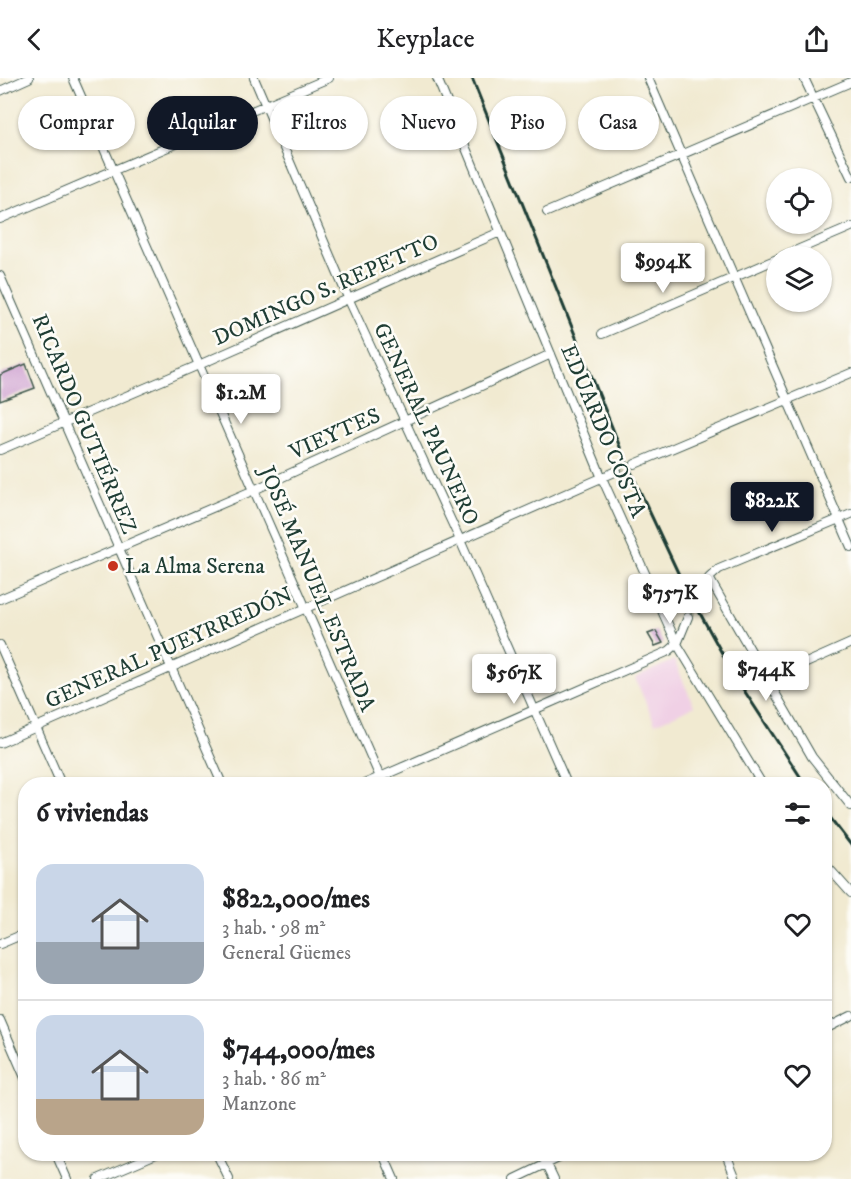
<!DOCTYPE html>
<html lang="es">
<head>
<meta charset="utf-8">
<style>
  body { margin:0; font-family:"IM FELL DW Pica",serif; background:#f2f2f2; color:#202124; height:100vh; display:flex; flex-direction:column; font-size:22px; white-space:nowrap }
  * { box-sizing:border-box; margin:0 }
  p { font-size:20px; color:#757577 }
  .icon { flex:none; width:33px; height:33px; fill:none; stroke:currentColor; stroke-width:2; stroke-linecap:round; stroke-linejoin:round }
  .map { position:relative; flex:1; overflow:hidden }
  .drawer { position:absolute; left:18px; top:699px; width:814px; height:384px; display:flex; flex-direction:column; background:#fff; border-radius:24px; box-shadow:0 2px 4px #0004 }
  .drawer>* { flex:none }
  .top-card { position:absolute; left:18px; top:18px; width:816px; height:54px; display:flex; gap:12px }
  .fabs { position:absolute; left:766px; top:90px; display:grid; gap:12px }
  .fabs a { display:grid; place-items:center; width:66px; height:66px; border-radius:50%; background:#fff; box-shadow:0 2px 4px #0004; font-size:30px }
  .price { position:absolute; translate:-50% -51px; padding:0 14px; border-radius:6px; background:#fff; color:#222; font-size:20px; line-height:39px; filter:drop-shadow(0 2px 3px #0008) }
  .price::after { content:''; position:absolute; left:50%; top:36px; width:18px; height:14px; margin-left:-9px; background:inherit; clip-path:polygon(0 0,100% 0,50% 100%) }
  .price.active { background:#111827; color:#fff }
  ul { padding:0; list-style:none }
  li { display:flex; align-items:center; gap:18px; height:150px; padding:0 18px }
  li+li { border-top:2px solid #e0e0e0 }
  li span { display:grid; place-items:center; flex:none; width:168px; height:120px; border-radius:18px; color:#555 }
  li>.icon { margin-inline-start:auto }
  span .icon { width:72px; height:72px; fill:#fffc; stroke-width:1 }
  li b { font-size:26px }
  h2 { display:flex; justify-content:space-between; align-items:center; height:72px; padding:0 18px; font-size:26px }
  .tag { padding:0 21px; border-radius:27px; background:#fff; box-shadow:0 2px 4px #0004; font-size:21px; line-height:54px }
  .tag.active { background:#111827; color:#fff }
  header { display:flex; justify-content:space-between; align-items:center; height:78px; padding:0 18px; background:#fff; font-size:27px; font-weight:600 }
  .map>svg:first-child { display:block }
</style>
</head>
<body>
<header><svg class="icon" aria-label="back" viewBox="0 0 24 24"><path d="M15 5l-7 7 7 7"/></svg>Keyplace<svg class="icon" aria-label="share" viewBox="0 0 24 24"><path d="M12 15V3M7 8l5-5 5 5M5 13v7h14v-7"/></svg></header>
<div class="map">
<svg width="851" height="1101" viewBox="0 0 851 1101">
  <rect width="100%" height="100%" fill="#fdfcf7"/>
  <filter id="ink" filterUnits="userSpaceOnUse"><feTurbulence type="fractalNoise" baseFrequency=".0167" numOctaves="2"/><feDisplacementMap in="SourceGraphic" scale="12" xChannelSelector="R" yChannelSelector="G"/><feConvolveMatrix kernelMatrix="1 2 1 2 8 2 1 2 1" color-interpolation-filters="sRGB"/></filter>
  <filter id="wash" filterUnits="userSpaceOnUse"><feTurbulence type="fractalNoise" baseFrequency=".008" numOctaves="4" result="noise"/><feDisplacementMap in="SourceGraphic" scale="24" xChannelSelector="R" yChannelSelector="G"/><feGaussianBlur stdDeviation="1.35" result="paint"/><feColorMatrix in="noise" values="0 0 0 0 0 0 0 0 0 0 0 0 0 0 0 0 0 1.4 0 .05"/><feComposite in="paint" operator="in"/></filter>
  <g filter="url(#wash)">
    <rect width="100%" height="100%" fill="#f1ead1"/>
    <path fill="#f0d0e5" d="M674 582 694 628 655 646 635 600Z"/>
    <g id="blocks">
      <path fill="#cb9ace" d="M26 286 35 310 0 323V297Z
        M656 553 663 565 655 568 648 556Z"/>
    </g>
  </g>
  <g filter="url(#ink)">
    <use href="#blocks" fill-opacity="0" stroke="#3e574c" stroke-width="1.5"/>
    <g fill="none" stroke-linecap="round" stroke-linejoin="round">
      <path stroke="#c7c7b2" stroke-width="8" stroke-dasharray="8 4" stroke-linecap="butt" d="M617 393 635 386
        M688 539 700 517"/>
      <defs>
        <path id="street" d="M73 0C178 235 279 471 383 706
          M254 0 349 222 460 462 567 706
          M437 0 602 400 677 566 762 706
          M648 0 851 469
          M804 0 851 99
          M0 13 29 0
          M547 134 851 4
          M0 141 329 0
          M783 178 851 149
          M0 198 222 706
          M602 256 777 181
          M0 372 201 286 500 154
          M635 386 851 295
          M709 500 812 679 851 728
          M700 517 709 500 719 491 851 436
          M0 521 254 412 551 276
          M0 567 61 706
          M768 602 851 565
          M0 665 617 393
          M364 706 669 573 677 566 688 539
          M825 786 851 815
          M0 866 26 855
          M0 942 26 1002
          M825 951 851 938
          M56 1076 67 1101
          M217 1076 229 1101
          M383 1076 394 1101
          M542 1076 554 1101
          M726 1076 736 1101
          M98 1101 156 1076
          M515 1101 567 1076"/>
      </defs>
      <use href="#street" stroke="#3e574c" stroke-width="10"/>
      <use href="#street" stroke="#fff" stroke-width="8"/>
      <path stroke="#1f3d34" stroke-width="3" d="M472 0 624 379 680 499 734 597 805 706
        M825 733 851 767"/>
    </g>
  </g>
  <circle fill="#c8321e" stroke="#fdfcf7" stroke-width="2" cx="113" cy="488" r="6"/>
  <g text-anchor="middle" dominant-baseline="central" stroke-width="5" stroke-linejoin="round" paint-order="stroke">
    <g font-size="22" fill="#1f3d34" stroke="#fdfcf7">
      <text transform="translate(326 212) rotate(-24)">DOMINGO S. REPETTO</text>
      <text transform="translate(84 346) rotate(67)">RICARDO GUTIÉRREZ</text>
      <text transform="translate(426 346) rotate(65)">GENERAL PAUNERO</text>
      <text transform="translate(603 353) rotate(67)">EDUARDO COSTA</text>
      <text transform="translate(335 356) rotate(-24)">VIEYTES</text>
      <text transform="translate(317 511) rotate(67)">JOSÉ MANUEL ESTRADA</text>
      <text transform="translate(169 570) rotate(-24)">GENERAL PUEYRREDÓN</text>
    </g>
    <g font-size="22" fill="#1f3d34" stroke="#fdfcf7" text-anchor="start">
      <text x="125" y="488">La Alma Serena</text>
    </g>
  </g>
</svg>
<div class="fabs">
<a><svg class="icon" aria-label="locate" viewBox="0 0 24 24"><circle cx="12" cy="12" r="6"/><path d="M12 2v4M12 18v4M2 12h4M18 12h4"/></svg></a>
<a><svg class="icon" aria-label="layers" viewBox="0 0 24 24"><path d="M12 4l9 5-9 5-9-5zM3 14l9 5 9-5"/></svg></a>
</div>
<b class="price" style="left:663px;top:216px">$994K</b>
<b class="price" style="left:241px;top:347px">$1.2M</b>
<b class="price active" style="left:772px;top:455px">$822K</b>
<b class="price" style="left:670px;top:547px">$757K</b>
<b class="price" style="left:766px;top:624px">$744K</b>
<b class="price" style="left:514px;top:627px">$567K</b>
<div class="top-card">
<a class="tag">Comprar</a>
<a class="tag active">Alquilar</a>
<a class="tag">Filtros</a>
<a class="tag">Nuevo</a>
<a class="tag">Piso</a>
<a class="tag">Casa</a>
</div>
<section class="drawer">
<h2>6 viviendas<svg class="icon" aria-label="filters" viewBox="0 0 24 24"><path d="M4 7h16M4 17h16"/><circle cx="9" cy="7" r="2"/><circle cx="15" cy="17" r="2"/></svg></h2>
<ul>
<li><span style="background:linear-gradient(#c9d6e8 65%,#9aa5b1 0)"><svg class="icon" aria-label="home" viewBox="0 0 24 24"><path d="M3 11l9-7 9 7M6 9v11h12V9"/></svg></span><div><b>$822,000/mes</b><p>3 hab. · 98 m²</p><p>General Güemes</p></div><svg class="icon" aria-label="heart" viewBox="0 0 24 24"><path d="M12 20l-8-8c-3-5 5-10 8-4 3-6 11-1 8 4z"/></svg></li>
<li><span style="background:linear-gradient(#c9d6e8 70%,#b9a48a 0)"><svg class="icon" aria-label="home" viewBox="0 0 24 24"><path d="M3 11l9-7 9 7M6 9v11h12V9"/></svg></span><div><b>$744,000/mes</b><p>3 hab. · 86 m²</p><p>Manzone</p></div><svg class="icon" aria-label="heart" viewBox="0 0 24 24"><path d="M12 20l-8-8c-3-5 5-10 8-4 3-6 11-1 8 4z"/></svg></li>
</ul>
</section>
</div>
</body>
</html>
